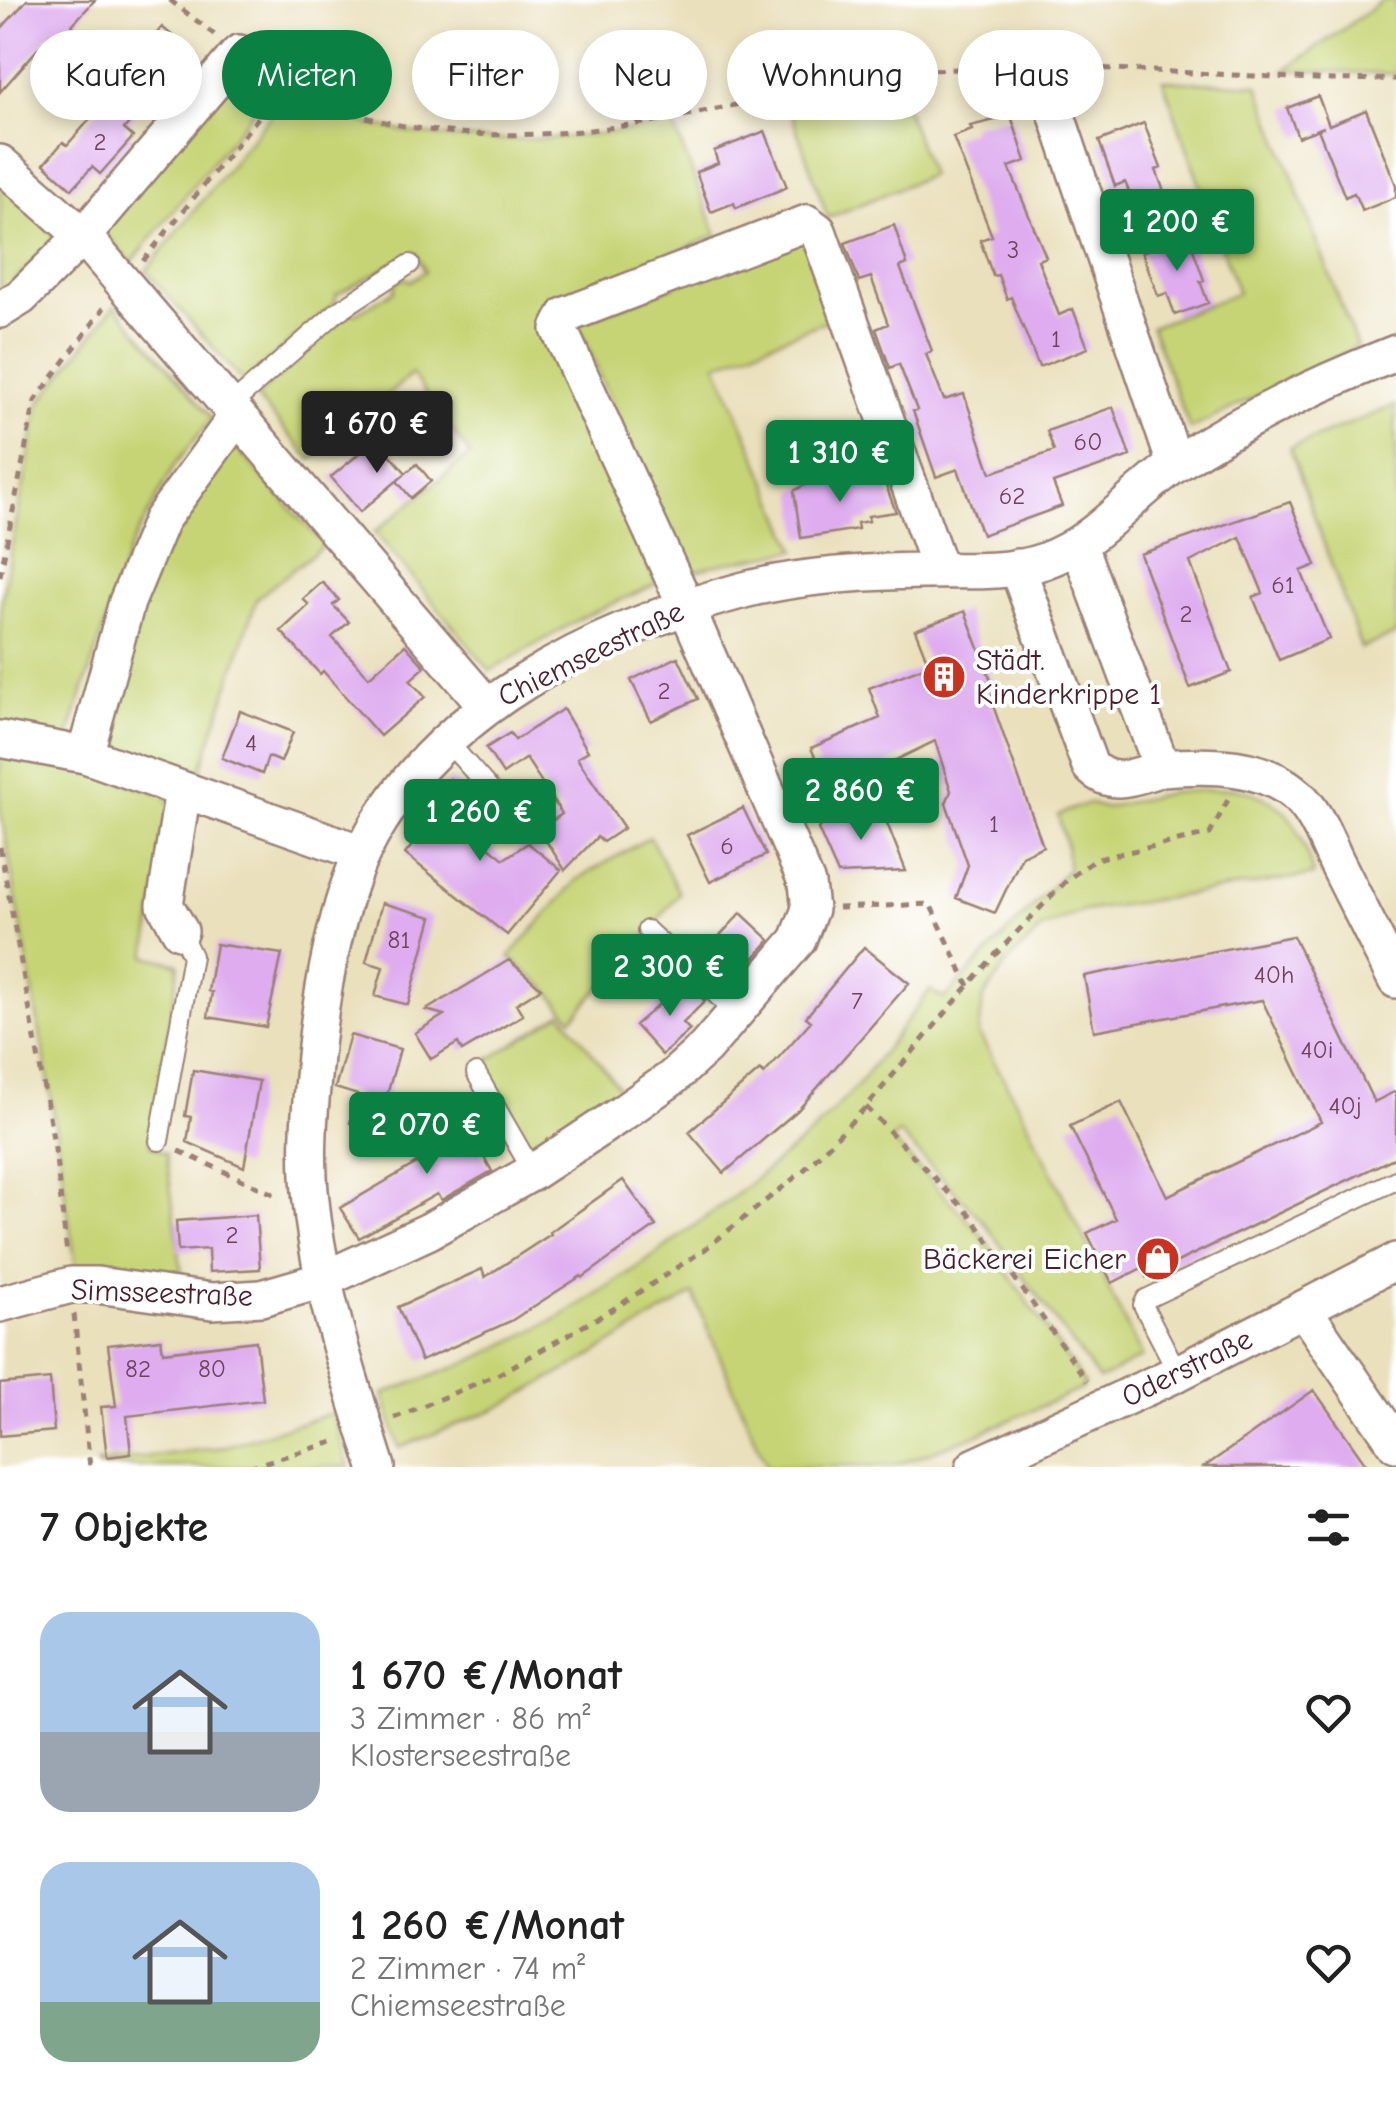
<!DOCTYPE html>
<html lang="de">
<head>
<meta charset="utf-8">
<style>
  body { margin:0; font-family:"Comic Neue",sans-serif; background:#f2f2f2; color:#222; height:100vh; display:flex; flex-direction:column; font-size:38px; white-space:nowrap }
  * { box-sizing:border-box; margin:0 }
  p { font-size:32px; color:#767676 }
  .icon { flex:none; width:55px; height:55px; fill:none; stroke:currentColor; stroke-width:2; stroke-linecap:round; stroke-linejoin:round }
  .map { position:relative; height:1467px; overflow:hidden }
  .sheet { display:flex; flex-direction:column; background:#fff; flex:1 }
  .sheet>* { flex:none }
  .guide { position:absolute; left:30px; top:30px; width:1338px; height:90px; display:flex; gap:20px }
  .price { position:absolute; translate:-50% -85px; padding:0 22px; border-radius:10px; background:#0b8043; color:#fff; font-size:32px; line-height:65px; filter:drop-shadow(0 2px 5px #0008) }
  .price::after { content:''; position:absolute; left:50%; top:60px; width:30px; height:22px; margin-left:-15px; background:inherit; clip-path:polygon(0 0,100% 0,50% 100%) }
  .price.current { background:#222; color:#fff }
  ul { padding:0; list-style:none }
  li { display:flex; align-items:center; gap:30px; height:250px; padding:0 40px }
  li span { display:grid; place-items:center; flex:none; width:280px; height:200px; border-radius:30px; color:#555 }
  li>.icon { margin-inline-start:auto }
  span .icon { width:120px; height:120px; fill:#fffc; stroke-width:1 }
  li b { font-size:42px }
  h2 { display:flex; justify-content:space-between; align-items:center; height:120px; padding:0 40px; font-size:42px }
  .chip { padding:0 35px; border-radius:45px; background:#fff; box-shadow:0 5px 15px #0003; font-size:35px; line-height:90px }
  .chip.current { background:#0b8043; color:#fff }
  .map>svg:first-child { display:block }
</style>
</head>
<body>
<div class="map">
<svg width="1396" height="1467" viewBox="0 0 1396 1467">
  <rect width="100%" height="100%" fill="#fff"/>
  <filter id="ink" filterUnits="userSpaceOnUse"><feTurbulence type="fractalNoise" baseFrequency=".01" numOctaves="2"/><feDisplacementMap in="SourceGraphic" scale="20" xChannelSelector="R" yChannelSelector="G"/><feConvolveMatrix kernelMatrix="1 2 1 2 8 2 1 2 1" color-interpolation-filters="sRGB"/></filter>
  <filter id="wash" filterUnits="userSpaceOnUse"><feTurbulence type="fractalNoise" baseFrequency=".0048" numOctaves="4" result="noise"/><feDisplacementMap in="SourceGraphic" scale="40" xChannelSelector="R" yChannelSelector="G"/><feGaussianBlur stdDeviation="2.25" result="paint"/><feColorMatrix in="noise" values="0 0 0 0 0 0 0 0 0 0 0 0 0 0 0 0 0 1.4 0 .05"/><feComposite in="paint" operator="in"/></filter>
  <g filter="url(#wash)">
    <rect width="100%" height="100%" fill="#eae0bc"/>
    <path fill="#c6d475" stroke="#887a50" stroke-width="2.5" d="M1384 0H1396V74L1285 70Z
      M243 64 274 86 131 263 101 229Z
      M1163 80 1258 85 1357 347 1190 429 1151 327 1238 293Z
      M896 81 930 175 828 218 786 99Z
      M285 97 297 98C321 107 346 118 370 124 468 149 574 140 673 124L717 235 540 310 656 584 581 618 490 671 375 532 470 455 412 374 311 460 256 397 350 311 355 314 394 291 396 282 405 278 410 281 425 271 415 252 336 295V302L244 383 146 271Z
      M0 181 54 233 55 241 0 294Z
      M802 235 834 318 717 364 796 550 710 566 682 576 578 323Z
      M115 305 212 418 174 466 129 550 66 744 0 731V608L39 404Z
      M1396 405V634L1361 648 1290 448Z
      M231 442 324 545 257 598 200 773 97 743 159 549Z
      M0 746 165 794 171 810 146 956 179 964 150 1146 166 1153 183 1282 77 1275 48 1077 0 808Z
      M1234 788C1286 798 1301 825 1313 875L1084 911 1042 928 1006 964 983 999 979 1034 1028 1123 1142 1357 1099 1380 983 1221 899 1133 892 1140 980 1233 1084 1383 1081 1389 969 1438 891 1467H767L693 1294 588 1358 498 1408 399 1448 383 1394 469 1362 562 1316 644 1263 733 1197 812 1133 857 1086 930 990 944 999 1068 869 1066 845 1058 815 1088 803 1104 808 1169 793Z
      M650 837 679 893 646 936 572 1019 545 987 509 957 578 879Z
      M562 1013 625 1096 535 1155 482 1064Z
      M332 1413 349 1467H98L97 1463 223 1447Z"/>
    <g id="blocks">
      <path fill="#deacef" d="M27 0H95L72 25 108 57 94 73 50 35 0 92V30Z
        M162 27 198 57 165 98 156 90 124 129 133 137 100 174 92 167 72 189 44 164 63 142 67 145 117 89 113 86Z
        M1318 96 1329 125 1366 110 1396 185V197L1362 211 1354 193 1345 197 1318 129 1324 127 1298 137 1287 108Z
        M1011 116 1026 161 1009 167 1046 257 1038 260 1059 315 1073 309 1088 348 1039 367 1011 297 1007 299 998 275 993 276 980 240 992 236 953 137 972 130 970 126Z
        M1144 123 1161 168 1156 170 1165 194 1135 206 1125 182 1115 186 1099 141Z
        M765 131 787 187 736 208 734 203 711 212 696 172 718 163 714 151Z
        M894 225 907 264 900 267 932 351 926 354 944 400 964 394 991 473 1054 451 1047 431 1113 407 1130 456 1053 483 1062 506 982 535 958 469 936 477 913 411 917 410 899 364 890 368 876 329 888 324 871 277 859 281 845 243Z
        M1188 235 1204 280 1200 281 1208 303 1175 315 1167 293 1158 296 1142 252Z
        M377 439 406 473 417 464 431 481 411 498 397 481 405 474 360 512 331 477Z
        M827 473 833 486 883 478 896 512 868 516 869 521 857 523 858 529 801 538 794 491Z
        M1290 502 1316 565 1301 571 1329 639 1279 660 1253 597 1263 593 1240 537 1190 562 1231 672 1190 688 1140 554Z
        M322 582 339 600 333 605 349 622 332 637 369 677 405 645 425 667 410 680 425 697 380 736 323 671 320 674 281 631 309 605 303 599Z
        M965 611 996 694 990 697 1043 846 1022 856 995 913 956 898 968 865 946 803 951 791 935 741 807 803 795 776 819 766 811 748 880 718 869 688 929 665 915 630Z
        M678 657 698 699 651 721 631 680Z
        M563 709 588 751 577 758 624 828 603 842 597 837 565 870 539 830 562 814 526 758 503 774 486 748 510 733 515 740Z
        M240 711 293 732 281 762 268 757 262 774 222 758Z
        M450 779 477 801 459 823 504 859 528 843 561 870 507 935 405 854 442 809 432 801Z
        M743 808 766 855 710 882 687 835Z
        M881 808 906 871 838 874 818 829 829 817Z
        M382 903 432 917 408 1005 375 996 383 967 366 962Z
        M741 913 770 940 742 972 712 944Z
        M1293 936 1374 1102 1396 1091V1157L1146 1277 1142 1268 1112 1283 1087 1233 1116 1219 1070 1126 1121 1102 1167 1196 1321 1122 1262 1000 1094 1031 1084 976Z
        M216 944 282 954 266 1027 208 1017 212 992 208 991Z
        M864 947 909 983 798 1110 724 1173 689 1132 760 1070 764 1074 811 1021 806 1017Z
        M509 960 541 988 516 1004 523 1015 462 1051 458 1043 431 1059 415 1033 444 1015 426 1010Z
        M685 982 705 1001 683 1023 690 1030 662 1055 635 1025 664 1000 666 1003Z
        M350 1035 400 1049 385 1102 389 1103 382 1132 350 1123 358 1095 335 1088Z
        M193 1070 259 1081 244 1167 187 1142 191 1117 185 1116Z
        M480 1106 501 1141 481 1152 492 1171 441 1200 437 1194 359 1238 340 1208 463 1136 455 1121Z
        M623 1180 656 1226 582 1278 581 1276 511 1321 421 1361 398 1307 482 1269 485 1277 551 1234 550 1232Z
        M256 1215 260 1269 209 1272 208 1249 178 1251 176 1221Z
        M161 1339 163 1352 256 1341 263 1400 127 1416 131 1454 107 1457 101 1407 116 1406 108 1345Z
        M50 1379 54 1431 0 1436V1384Z
        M1314 1390 1368 1467H1204L1250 1435Z"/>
    </g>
  </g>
  <g filter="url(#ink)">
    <use href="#blocks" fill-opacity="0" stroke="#9a8074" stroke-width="2.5"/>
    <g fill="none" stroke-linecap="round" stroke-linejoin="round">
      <defs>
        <path id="lane" d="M229 407 337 312 410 264
          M446 740 509 811 524 799
          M647 930 736 1013
          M476 1073 533 1172
          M159 1141 192 956 180 931
          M1178 1373 1143 1305 1146 1299 1396 1180"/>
        <path id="street" d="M1040 66 1175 464
          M0 163 83 236 486 705
          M0 310 21 297 83 236 239 53
          M237 416 161 520 127 602 85 755 362 853
          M1017 567 1090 766C1111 789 1136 776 1162 768L1079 546
          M0 739 85 755
          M1162 768C1209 764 1266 763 1302 800 1317 816 1327 842 1336 861 1356 901 1376 940 1396 980
          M180 931 165 905 183 790
          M0 1304 71 1285H97L212 1301 261 1298 323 1280 429 1231 533 1172 621 1114 672 1078 705 1048 798 940 810 909 807 884 686 606 559 329 566 315 807 223 818 231 940 570
          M1304 1310 1396 1444
          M377 1467C350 1381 320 1291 311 1201 305 1149 311 1098 316 1046 322 988 337 904 363 851 434 708 597 629 744 590 803 575 866 572 926 571 965 570 1007 574 1044 561 1098 542 1129 496 1176 464 1242 420 1321 382 1396 353
          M974 1467 1178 1373 1396 1261"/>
      </defs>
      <use href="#lane" stroke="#9a8074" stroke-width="22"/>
      <use href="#street" stroke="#9a8074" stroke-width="40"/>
      <path stroke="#9a8074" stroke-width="5" stroke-dasharray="8 8" stroke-linecap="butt" d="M170 0 215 35
        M1072 67 1335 80 1396 79
        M265 70C393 159 573 140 717 109 769 98 821 82 874 75 918 68 966 70 1011 67
        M143 261 285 84
        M0 576 35 401 104 308
        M0 847 55 1149 67 1254
        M838 908 930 904 969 986
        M866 1107 971 1216 1087 1381
        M179 1151 278 1196
        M74 1314 90 1467
        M394 1418 499 1374 615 1308 704 1250 803 1171 866 1107 992 958 1068 879 1096 859 1210 834 1230 796
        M249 1467 337 1441"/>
      <use href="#lane" stroke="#fff" stroke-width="18"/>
      <use href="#street" stroke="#fff" stroke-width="35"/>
    </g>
  </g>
  <defs>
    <symbol id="building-disc" viewBox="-11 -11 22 22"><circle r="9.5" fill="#c8321e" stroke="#fff"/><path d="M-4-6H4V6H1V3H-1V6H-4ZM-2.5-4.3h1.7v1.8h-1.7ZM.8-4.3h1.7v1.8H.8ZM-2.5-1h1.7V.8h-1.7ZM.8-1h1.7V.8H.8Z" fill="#fff"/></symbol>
    <symbol id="shop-disc" viewBox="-11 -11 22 22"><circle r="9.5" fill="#c8321e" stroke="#fff"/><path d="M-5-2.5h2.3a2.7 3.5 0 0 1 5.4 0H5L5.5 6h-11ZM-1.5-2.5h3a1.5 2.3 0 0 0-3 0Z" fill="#fff"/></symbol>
  </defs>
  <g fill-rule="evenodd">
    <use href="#building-disc" x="919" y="652" width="50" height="50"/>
    <use href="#shop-disc" x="1133" y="1234" width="50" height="50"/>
  </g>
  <g text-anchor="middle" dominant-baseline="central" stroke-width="8" stroke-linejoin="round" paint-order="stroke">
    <g font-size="25" fill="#6f425c">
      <text x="100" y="141">2</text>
      <text x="1013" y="249">3</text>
      <text x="1056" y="338">1</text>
      <text x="1088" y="441">60</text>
      <text x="1012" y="495">62</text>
      <text x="1283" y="584">61</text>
      <text x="1186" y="613">2</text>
      <text x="664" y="690">2</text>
      <text x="251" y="742">4</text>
      <text x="994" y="823">1</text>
      <text x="727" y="845">6</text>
      <text x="399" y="939">81</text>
      <text x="1274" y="974">40h</text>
      <text x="857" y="1000">7</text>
      <text x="1317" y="1049">40i</text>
      <text x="1345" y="1105">40j</text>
      <text x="232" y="1234">2</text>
      <text x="138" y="1368">82</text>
      <text x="212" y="1368">80</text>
    </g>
    <g font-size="30" fill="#4a1f2b" stroke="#fff">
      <text transform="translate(591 654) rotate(-26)">Chiemseestraße</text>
      <text transform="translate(162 1293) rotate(2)">Simsseestraße</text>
      <text transform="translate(1187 1368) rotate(-26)">Oderstraße</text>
    </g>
    <g font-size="30" fill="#4a1f2b" stroke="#fff" text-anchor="start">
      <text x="976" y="660">Städt.<tspan x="976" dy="34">Kinderkrippe 1</tspan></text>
      <text x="1126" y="1259" text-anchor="end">Bäckerei Eicher</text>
    </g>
  </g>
</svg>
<b class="price" style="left:1177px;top:274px">1 200 €</b>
<b class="price current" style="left:377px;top:476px">1 670 €</b>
<b class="price" style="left:840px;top:505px">1 310 €</b>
<b class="price" style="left:861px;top:843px">2 860 €</b>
<b class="price" style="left:480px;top:864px">1 260 €</b>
<b class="price" style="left:670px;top:1019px">2 300 €</b>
<b class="price" style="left:427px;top:1177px">2 070 €</b>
<div class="guide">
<a class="chip">Kaufen</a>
<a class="chip current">Mieten</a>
<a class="chip">Filter</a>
<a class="chip">Neu</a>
<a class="chip">Wohnung</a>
<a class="chip">Haus</a>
</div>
</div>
<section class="sheet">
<h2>7 Objekte<svg class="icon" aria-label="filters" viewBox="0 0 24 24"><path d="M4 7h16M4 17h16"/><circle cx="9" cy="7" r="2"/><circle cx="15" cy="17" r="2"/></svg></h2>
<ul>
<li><span style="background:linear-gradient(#a9c7e8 60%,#9aa5b1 0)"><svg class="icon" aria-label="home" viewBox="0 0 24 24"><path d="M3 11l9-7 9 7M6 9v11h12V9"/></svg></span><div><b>1 670 €/Monat</b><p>3 Zimmer · 86 m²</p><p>Klosterseestraße</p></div><svg class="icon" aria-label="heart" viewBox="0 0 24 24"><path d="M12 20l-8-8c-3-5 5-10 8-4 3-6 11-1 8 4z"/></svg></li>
<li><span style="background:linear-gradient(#a9c7e8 70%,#7fa58c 0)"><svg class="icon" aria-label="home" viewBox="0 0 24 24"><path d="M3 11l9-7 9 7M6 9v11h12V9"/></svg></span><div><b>1 260 €/Monat</b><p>2 Zimmer · 74 m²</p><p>Chiemseestraße</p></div><svg class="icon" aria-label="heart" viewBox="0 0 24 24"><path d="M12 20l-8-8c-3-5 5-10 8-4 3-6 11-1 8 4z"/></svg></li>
</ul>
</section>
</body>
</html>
